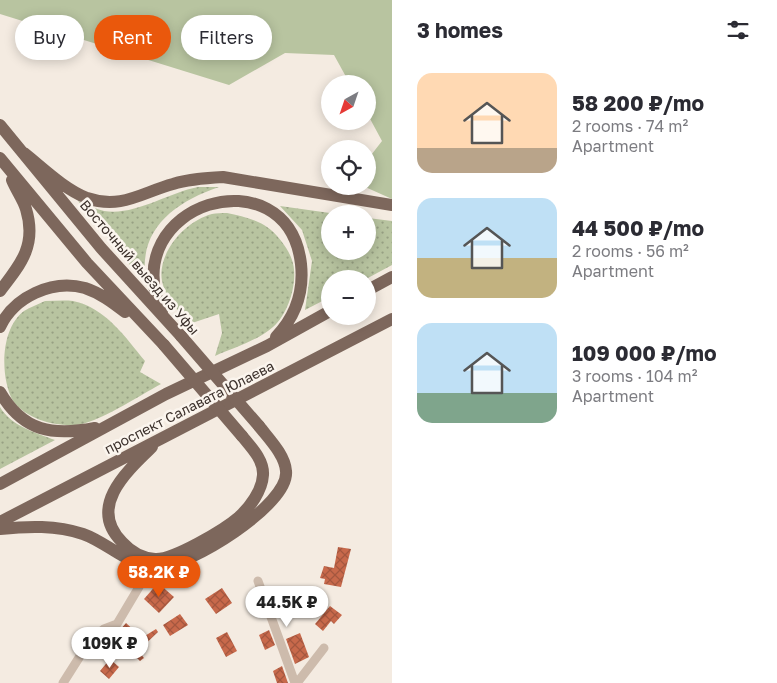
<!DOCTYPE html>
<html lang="en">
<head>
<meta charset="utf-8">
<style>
  body { margin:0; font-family:"Golos Text",sans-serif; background:#f2f2f3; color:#2b2b33; height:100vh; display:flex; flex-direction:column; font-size:19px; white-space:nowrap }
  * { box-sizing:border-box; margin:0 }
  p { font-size:16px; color:#7c7c81 }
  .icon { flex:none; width:28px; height:28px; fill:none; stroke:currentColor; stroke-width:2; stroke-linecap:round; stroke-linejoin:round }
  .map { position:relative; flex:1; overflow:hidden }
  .details { display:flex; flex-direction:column; background:#fff; width:385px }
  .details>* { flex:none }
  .banner { position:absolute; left:15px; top:15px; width:301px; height:45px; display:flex; gap:10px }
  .needle { width:32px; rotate:220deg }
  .fabs { position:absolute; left:321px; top:75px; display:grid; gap:10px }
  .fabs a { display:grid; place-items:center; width:55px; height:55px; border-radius:50%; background:#fff; box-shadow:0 2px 12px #0003; font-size:25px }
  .price { position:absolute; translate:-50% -42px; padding:0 11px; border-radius:18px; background:#fff; color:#222; font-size:16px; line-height:32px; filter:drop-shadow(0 1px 2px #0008) }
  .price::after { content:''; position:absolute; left:50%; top:30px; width:15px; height:11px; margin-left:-8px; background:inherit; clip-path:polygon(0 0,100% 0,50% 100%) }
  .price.selected { background:#ea580c; color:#fff }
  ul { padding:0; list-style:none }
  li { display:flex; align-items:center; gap:15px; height:125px; padding:0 25px }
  li span { display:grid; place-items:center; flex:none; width:140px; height:100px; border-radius:15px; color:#555 }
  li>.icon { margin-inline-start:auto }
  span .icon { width:60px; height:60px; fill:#fffc; stroke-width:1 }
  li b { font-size:21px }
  h2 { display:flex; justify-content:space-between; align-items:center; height:60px; padding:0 25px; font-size:21px }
  .chip { padding:0 18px; border-radius:22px; background:#fff; box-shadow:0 2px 12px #0003; font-size:18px; line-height:45px }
  .chip.selected { background:#ea580c; color:#fff }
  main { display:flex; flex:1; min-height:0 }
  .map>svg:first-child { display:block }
</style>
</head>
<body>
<main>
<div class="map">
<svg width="392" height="683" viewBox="0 0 392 683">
  <defs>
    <pattern id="grass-dots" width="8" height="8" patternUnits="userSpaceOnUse" patternTransform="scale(1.25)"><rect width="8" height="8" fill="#b8c4a0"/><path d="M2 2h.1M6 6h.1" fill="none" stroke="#97a083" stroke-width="1.8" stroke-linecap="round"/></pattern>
    <pattern id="building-cross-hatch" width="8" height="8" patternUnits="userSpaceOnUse" patternTransform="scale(1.25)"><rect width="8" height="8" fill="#c8694b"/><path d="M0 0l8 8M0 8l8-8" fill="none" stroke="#a4573f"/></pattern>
  </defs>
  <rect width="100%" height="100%" fill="#f4ebe1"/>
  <path fill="url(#grass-dots)" d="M198 187H219C172 203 135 232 147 286L78 201C86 204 95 209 104 211 135 216 167 193 198 187Z
    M280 206 337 214H330V251H368V218L392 221V265L366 279H330V297L305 310 312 261 302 230Z
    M227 213C240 216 256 219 267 227 277 234 288 248 292 260 299 280 289 313 273 327 257 341 233 348 215 356L222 333 219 314 189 324C179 312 165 297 162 281 157 253 185 221 212 214 216 213 222 213 227 213Z
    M45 301C54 301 64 300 73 301 106 308 125 337 145 361L140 372 161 384C140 395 97 424 75 425 53 426 27 419 13 401 0 377 0 329 24 311 30 307 39 304 45 301Z
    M0 407C11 426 36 433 55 440L0 469Z"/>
  <path fill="#b8c4a0" d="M0 0H392V199L363 186H368V159L382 141 368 115V84H350L334 55 285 53 229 85 0 14Z"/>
  <path fill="url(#building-cross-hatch)" d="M338 547 351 549 341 587 324 584 325 579 320 578 324 566 334 568Z
    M158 583 174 597 159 613 144 599Z
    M222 588 232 603 216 614 205 599Z
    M286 594 294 613 280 618 273 599Z
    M330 606 342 615 334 624 331 621 323 631 315 624Z
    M180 614 188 625 170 636 163 625Z
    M126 623 139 635 132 644 156 629 158 632 138 651 144 658 140 661 134 655 130 659 124 652 127 649 113 637 115 635 113 632 120 630Z
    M269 630 275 645 265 650 259 635Z
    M227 632 237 651 226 657 216 638Z
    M300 633 309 657 295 664 286 639Z
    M110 659 119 667 109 679 100 671Z
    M282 666 288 683H277L273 671Z"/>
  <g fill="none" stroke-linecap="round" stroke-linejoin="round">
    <path stroke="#cdbbac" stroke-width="9" d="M258 581 295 683
      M63 683 89 642 104 629 117 624 139 587
      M297 683 324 648"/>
    <path stroke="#7d675c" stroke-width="12" d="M0 125 101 248 181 336
      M24 153C43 168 64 189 87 198 121 210 143 192 173 184 189 179 206 178 223 177L392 205
      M0 158 87 263 164 345
      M368 290 392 277
      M0 291C21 264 37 245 26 209 23 199 16 190 12 180
      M162 313C114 202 288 152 301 264 304 292 295 317 276 337
      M0 327C14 297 52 279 85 288 100 293 112 302 125 312
      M0 392C23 432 53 436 95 428
      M152 447C127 471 87 507 122 542 131 552 141 558 155 559 173 560 224 530 239 517 250 507 262 491 263 475 264 460 251 447 242 436
      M0 484 166 394 267 346 330 311
      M0 522 392 319
      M0 529C28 526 56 525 83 534 109 543 130 568 159 567 188 567 290 505 286 471 285 455 269 439 259 426"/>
    <path stroke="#7d675c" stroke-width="12" d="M181 336 259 426
      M164 345 242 436"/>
  </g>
  <g text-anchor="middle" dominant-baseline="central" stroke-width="5" stroke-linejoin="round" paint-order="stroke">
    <g font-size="14" fill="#3b302b" stroke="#fbf5ee">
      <text transform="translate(140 267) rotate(49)">Восточный выезд из Уфы</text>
      <text transform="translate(189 407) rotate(-27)">проспект Салавата Юлаева</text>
    </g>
  </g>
</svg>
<div class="fabs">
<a><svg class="needle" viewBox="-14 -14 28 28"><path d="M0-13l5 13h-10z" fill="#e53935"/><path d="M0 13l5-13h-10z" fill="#7c7c81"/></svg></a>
<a><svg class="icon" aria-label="locate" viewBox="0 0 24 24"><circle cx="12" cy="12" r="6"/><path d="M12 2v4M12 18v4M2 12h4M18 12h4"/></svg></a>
<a>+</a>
<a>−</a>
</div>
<b class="price selected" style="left:159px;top:598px">58.2K ₽</b>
<b class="price" style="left:287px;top:628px">44.5K ₽</b>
<b class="price" style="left:110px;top:669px">109K ₽</b>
<div class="banner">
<a class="chip">Buy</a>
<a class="chip selected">Rent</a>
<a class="chip">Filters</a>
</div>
</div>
<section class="details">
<h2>3 homes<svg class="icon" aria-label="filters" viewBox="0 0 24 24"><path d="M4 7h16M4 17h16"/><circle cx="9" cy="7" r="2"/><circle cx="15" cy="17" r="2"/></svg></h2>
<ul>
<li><span style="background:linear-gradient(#ffd9b3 75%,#b9a48a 0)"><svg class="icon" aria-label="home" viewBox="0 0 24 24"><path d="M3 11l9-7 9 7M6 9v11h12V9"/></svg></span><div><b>58 200 ₽/mo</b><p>2 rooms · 74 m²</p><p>Apartment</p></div></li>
<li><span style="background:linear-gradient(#bfe0f5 60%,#c2b280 0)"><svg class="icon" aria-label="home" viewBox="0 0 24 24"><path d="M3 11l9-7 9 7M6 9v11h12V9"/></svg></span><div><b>44 500 ₽/mo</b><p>2 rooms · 56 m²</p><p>Apartment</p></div></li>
<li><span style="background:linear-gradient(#bfe0f5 70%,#7fa58c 0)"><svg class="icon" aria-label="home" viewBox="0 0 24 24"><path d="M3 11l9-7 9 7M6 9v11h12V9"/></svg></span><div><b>109 000 ₽/mo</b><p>3 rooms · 104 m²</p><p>Apartment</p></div></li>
</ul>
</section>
</main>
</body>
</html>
